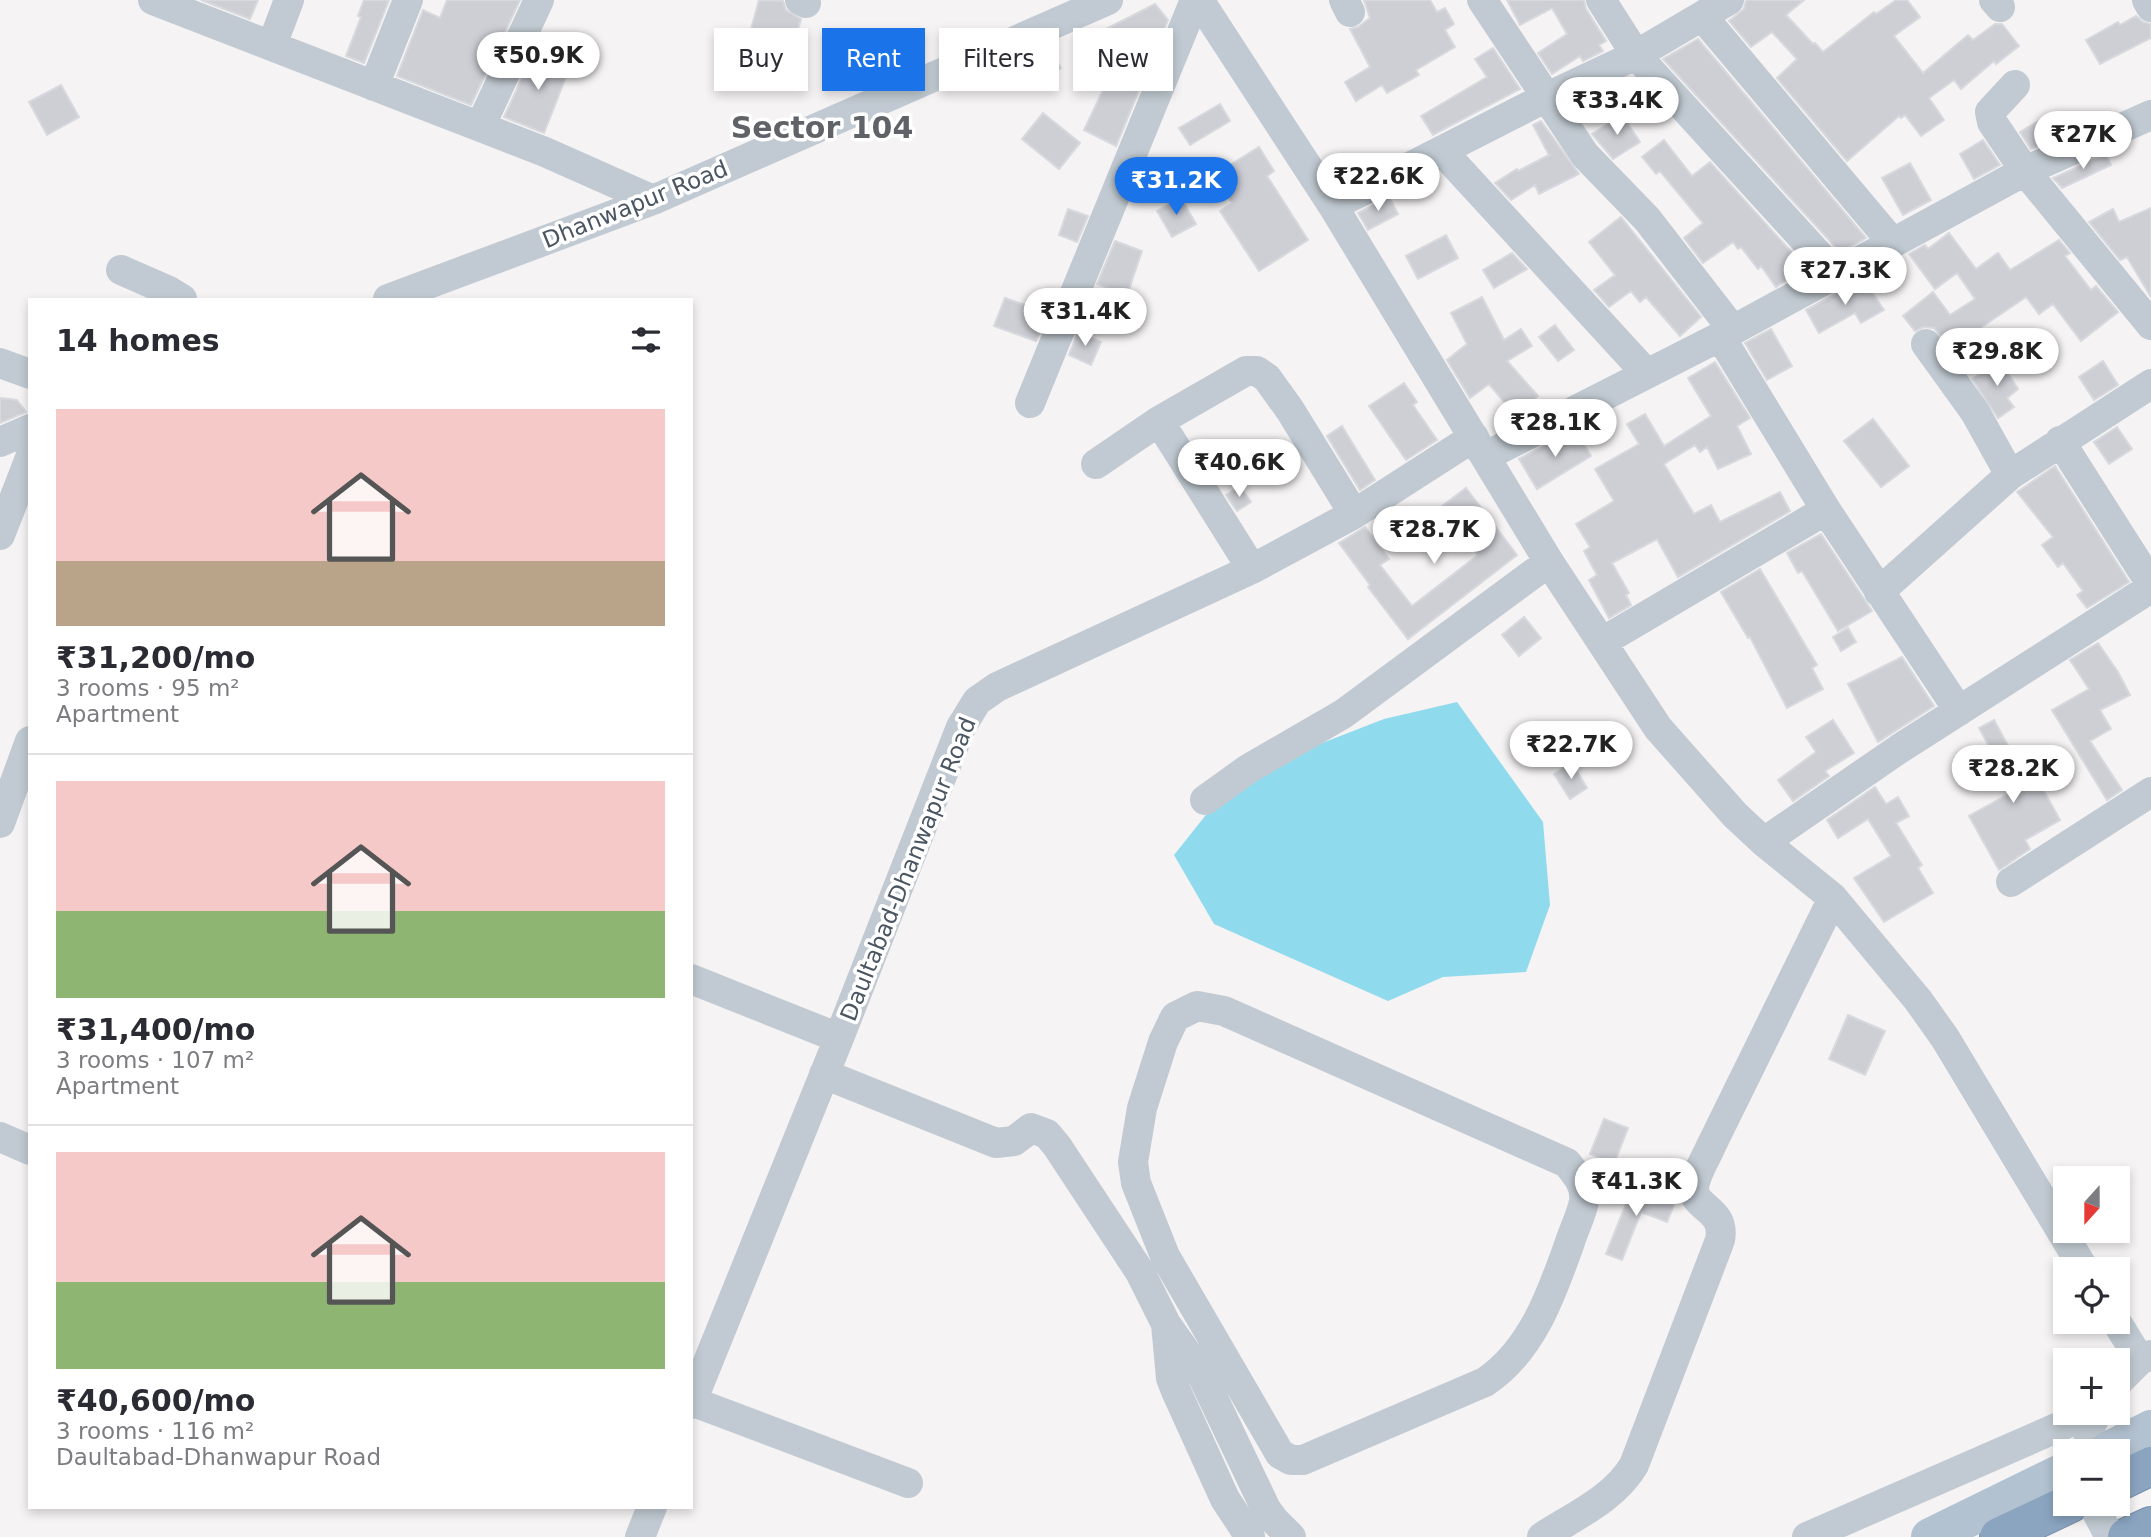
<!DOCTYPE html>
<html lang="en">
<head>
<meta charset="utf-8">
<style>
  body { margin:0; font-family:"DejaVu Sans",sans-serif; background:#f7f7f7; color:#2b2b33; height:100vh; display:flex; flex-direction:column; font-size:26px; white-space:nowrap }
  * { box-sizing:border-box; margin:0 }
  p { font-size:23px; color:#7c7c81 }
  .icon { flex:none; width:38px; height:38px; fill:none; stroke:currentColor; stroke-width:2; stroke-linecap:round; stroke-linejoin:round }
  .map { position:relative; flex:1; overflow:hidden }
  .sheet { position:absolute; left:28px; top:298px; width:665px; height:1211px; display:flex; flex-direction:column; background:#fff; border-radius:0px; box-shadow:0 4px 10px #0003 }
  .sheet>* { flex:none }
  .top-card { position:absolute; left:714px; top:28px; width:665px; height:63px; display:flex; gap:14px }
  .needle { width:46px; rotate:201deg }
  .tools { position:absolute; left:2053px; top:1166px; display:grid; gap:14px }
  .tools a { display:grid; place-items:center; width:77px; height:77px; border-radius:0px; background:#fff; box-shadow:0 4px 10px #0003; font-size:35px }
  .price { position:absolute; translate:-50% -60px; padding:0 16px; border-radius:24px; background:#fff; color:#222; font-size:23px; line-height:46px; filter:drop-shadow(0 2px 4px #0008) }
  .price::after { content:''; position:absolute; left:50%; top:42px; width:21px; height:16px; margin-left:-10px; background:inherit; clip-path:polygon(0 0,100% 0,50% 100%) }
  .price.current { background:#1a73e8; color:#fff }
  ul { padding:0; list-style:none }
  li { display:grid; align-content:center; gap:14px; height:371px; padding:0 28px }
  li+li { border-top:2px solid #e1e1e2 }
  li span { display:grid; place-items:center; height:217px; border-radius:0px; color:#555 }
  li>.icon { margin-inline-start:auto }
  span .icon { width:126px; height:126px; fill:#fffc; stroke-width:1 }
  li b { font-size:30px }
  h2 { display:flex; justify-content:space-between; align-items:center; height:84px; padding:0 28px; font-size:30px }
  .tag { padding:0 24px; border-radius:0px; background:#fff; box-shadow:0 4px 10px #0003; font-size:24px; line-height:63px }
  .tag.current { background:#1a73e8; color:#fff }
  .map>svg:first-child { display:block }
</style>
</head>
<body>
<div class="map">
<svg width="2151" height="1537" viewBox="0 0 2151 1537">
  <rect width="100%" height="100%" fill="#f5f3f3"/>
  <path fill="#90daee" d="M1457 702 1543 822 1550 905 1526 972 1443 977 1388 1001 1214 924 1174 855 1237 776 1384 719Z"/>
  <path fill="#cdcfd5" stroke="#d7d9de" stroke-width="2" d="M201 0H258L250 19Z
    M364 0H389L364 63 346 56 361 17 358 16Z
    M447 0H520L471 105 397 76 423 10 440 18Z
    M759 0 783 1 786 10 801 19 792 51 748 40Z
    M1364 0H1430L1437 12 1445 8 1454 24 1445 30 1455 47 1416 70 1419 75 1387 93 1382 85 1356 101 1345 82 1370 67 1350 29 1358 27 1370 18Z
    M1507 0H1584L1586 9 1606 41 1599 45 1603 51 1583 61 1580 56 1552 74 1538 53 1567 34 1552 8 1520 25Z
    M1746 0H1804L1786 15 1813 44 1815 43 1823 52 1874 12 1876 14 1896 0H1907L1920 17 1894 36 1923 73 1968 35 1973 40 1995 24H2002L2019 46 1996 64 1994 61 1961 89 1954 80 1929 98 1944 120 1921 136 1905 115 1901 118 1899 116 1847 161 1777 78 1797 59 1772 32 1751 47 1729 21 1744 9Z
    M1155 4 1168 20 1116 146 1084 130 1116 63 1100 32Z
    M2136 16 2143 22 2151 24V38L2100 64 2086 40 2118 22 2120 25Z
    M1698 39 1866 238 1840 252 1663 59Z
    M1493 48 1520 89 1433 135 1421 116 1487 77 1475 59Z
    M535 50 571 64 544 133 504 117Z
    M1052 53 1061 68 1039 82 1029 66Z
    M61 85 79 117 47 135 29 102Z
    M1220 104 1230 121 1190 145 1179 128Z
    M1043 113 1080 143 1059 169 1022 139Z
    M1622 115 1640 142 1613 159 1592 134Z
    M2047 116 2059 137 2031 149 2020 132Z
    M1541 121 1579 174 1539 194 1535 185 1511 200 1495 183 1517 169 1518 171 1549 155 1533 125Z
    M1664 140 1692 176 1710 162 1805 267 1776 287 1761 266 1758 269 1741 247 1738 249 1733 242 1703 263 1684 238 1703 223 1660 171 1656 174 1642 157Z
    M1983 140 2000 165 1974 179 1960 154Z
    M1259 147 1274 171 1267 176 1308 240 1259 271 1220 211 1232 203 1214 175Z
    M2106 154 2111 165 2062 188 2053 178Z
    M1910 163 1931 200 1903 215 1882 178Z
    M1389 197 1398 214 1368 230 1358 213Z
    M1181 198 1196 224 1172 237 1157 211Z
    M2151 208V297L2127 257 2120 260 2089 222 2113 209 2119 222Z
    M1068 209 1088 216 1077 242 1059 235Z
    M1621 217 1701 317 1680 336 1646 297 1640 302 1631 291 1609 307 1594 290 1615 275 1589 242Z
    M1949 233 1976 269 1998 253 2010 270 2059 240 2070 253 2065 256 2091 290 2096 286 2118 312 2081 341 2053 304 2039 314 2026 297 1951 348 1934 328 1924 327 1915 331 1903 316 1933 292 1950 315 1975 299 1957 273 1935 289 1909 254 1925 245 1928 249Z
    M1446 235 1458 258 1418 279 1406 256Z
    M1115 241 1142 251 1127 295 1097 284Z
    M1512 253 1527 269 1494 288 1483 270Z
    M1863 279 1884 310 1861 323 1855 313 1819 333 1806 310Z
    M1482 297 1504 340 1521 329 1532 346 1507 361 1538 396 1515 415 1489 384 1470 398 1447 360 1467 344 1451 313Z
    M1005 298 1048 313 1036 341 994 326Z
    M1555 325 1574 350 1558 361 1539 337Z
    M1771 329 1792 366 1767 380 1745 343Z
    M1078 332 1101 342 1091 365 1069 355Z
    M2000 361 2018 389 2007 398 2014 407 1998 418 1972 379Z
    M2103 361 2118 385 2094 400 2079 377Z
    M1715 362 1750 418 1737 426 1751 454 1718 469 1707 447 1700 452 1695 445 1664 464 1694 514 1711 505 1720 522 1780 492 1790 511 1678 577 1657 539 1612 563 1629 593 1626 595 1631 605 1609 618 1589 580 1597 575 1584 551 1590 547 1576 524 1614 501 1595 469 1639 444 1627 424 1645 414 1664 446 1711 416 1688 378Z
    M1404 383 1417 402 1413 405 1437 440 1406 460 1369 406Z
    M0 398 17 400 26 412 0 423Z
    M1873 419 1909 466 1881 487 1844 441Z
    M1342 426 1375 480 1360 490 1327 436Z
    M2117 427 2132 449 2109 464 2094 442Z
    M1575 430 1591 456 1537 489 1519 459Z
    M2055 466 2129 582 2087 608 2077 595 2083 591 2063 563 2058 567 2042 545 2053 537 2017 492Z
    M1240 486 1251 502 1237 511 1226 495Z
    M1466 488 1517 555 1408 639 1368 587 1370 585 1339 543 1365 527 1389 559 1380 565 1412 606 1478 555 1441 507Z
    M1821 534 1872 611 1838 631 1802 571 1798 573 1787 553Z
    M1760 569 1817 665 1812 668 1823 689 1787 708 1750 637 1748 638 1721 592Z
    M1524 617 1541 638 1519 656 1502 635Z
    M1848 628 1856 642 1841 651 1833 637Z
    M2098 643 2118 672 2130 695 2100 710 2111 729 2090 741 2122 790 2107 800 2052 710 2089 689 2070 660Z
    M1902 657 1934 706 1878 742 1848 684Z
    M1833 720 1854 753 1825 771 1829 776 1793 801 1778 780 1816 752 1806 737Z
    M1994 720 2012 753 2020 748 2060 820 2025 840 2030 849 1999 870 1969 816 2014 791 1979 728Z
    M1572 763 1587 788 1570 799 1554 774Z
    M1875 787 1886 804 1898 797 1909 816 1896 823 1922 865 1918 868 1933 893 1884 922 1854 878 1891 856 1868 819 1838 838 1827 820Z
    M1848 1015 1885 1031 1865 1075 1829 1059Z
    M1604 1119 1628 1128 1614 1164 1590 1154Z
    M1634 1184 1650 1190 1648 1195 1674 1205 1667 1222 1641 1212 1622 1260 1606 1254Z"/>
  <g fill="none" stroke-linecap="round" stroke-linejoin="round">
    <defs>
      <path id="highway" d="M2118 1482 2151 1466
        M1999 1537 2071 1503
        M2127 1537 2151 1526"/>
    </defs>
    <use href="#highway" stroke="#7690ad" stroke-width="40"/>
    <path stroke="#c1cad2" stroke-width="30" d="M153 0 545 152 653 200
      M800 0 806 3
      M1199 0 1333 206 1549 562 1658 728 1735 815 1764 842 1833 898 1918 1000 1945 1038 2084 1269
      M1344 0 1350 12
      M1482 0 1585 155 1647 219 1733 330
      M1601 0 1636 55 1835 273
      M1994 0 2000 7
      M2147 0 2151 7
      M1702 16 1892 242
      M272 45 289 0
      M2015 85 1990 112 1992 122 2025 171 2151 325
      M374 86 408 0
      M480 127 539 0
      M1442 151 1647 374
      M1333 206 1547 97 1636 55 1729 0
      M121 270 169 291 182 299
      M388 299 653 200 1108 0
      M1720 336 1826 510 1959 711
      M1926 344 1975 412 2010 475
      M0 363 30 374
      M1030 403 1195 0
      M1159 421 1252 569
      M2060 441 2151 584
      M0 442 30 429
      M1486 456 1733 330 2025 171 2151 115
      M1096 464 1159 421 1246 371H1257L1267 378 1290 410 1354 514
      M0 535 30 458
      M1879 592 2010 475 2151 384
      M1602 642 1826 510
      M1205 800 1248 769 1343 714 1549 562
      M0 823 30 741
      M1764 842 1899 749 2151 588
      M2011 882 2151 792
      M691 979 839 1038
      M1197 1006 1224 1011 1567 1163C1576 1174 1586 1185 1584 1201 1582 1214 1574 1229 1570 1242 1552 1293 1532 1351 1485 1382L1303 1460H1291L1280 1454 1165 1256 1136 1183 1133 1162 1142 1108 1163 1042 1175 1017Z
      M824 1074 996 1143 1014 1141 1031 1128 1047 1134 1057 1146 1140 1272 1166 1324 1202 1375 1266 1509 1274 1520 1291 1537
      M0 1137 30 1150
      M2116 1321 2140 1360
      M1166 1324 1171 1378 1176 1391 1225 1499 1250 1537
      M2118 1382 2140 1360 2151 1355
      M691 1401 908 1483
      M691 1404 839 1038 961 727 977 701 997 687 1252 569 1354 514 1474 437
      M2087 1451 2091 1425 2098 1412
      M2092 1503 2110 1537
      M640 1537 652 1507
      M1542 1537C1574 1516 1614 1499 1634 1465L1720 1240C1726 1208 1693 1209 1694 1188 1695 1175 1706 1158 1711 1146L1833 898
      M1807 1537 2093 1412"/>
    <path stroke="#b3c2d1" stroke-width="38" d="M2107 1451 2151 1429
      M1930 1537 2065 1471"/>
    <use href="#highway" stroke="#8ba5c1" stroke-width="38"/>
  </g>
  <g text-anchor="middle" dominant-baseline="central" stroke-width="7" stroke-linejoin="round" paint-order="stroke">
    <g font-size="23" fill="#4a5661" stroke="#fff">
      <text transform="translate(635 204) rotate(-22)">Dhanwapur Road</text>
      <text transform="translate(908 869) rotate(-68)">Daultabad-Dhanwapur Road</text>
    </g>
    <g font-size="30" font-weight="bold" fill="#5f6368" stroke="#fff">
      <text x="822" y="127">Sector 104</text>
    </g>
  </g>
</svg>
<div class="tools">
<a><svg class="needle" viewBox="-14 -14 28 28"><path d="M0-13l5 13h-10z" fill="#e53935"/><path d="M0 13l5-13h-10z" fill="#7c7c81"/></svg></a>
<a><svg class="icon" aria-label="locate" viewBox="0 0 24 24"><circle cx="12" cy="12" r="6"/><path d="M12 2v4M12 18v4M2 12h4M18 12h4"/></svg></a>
<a>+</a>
<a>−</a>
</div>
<b class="price" style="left:538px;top:92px">₹50.9K</b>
<b class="price" style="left:1617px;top:137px">₹33.4K</b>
<b class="price" style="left:2083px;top:171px">₹27K</b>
<b class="price" style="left:1378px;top:213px">₹22.6K</b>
<b class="price current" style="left:1176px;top:217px">₹31.2K</b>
<b class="price" style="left:1845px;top:307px">₹27.3K</b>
<b class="price" style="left:1085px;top:348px">₹31.4K</b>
<b class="price" style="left:1997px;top:388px">₹29.8K</b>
<b class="price" style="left:1555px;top:459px">₹28.1K</b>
<b class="price" style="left:1239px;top:499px">₹40.6K</b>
<b class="price" style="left:1434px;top:566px">₹28.7K</b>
<b class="price" style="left:1571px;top:781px">₹22.7K</b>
<b class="price" style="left:2013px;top:805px">₹28.2K</b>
<b class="price" style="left:1636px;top:1218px">₹41.3K</b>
<div class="top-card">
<a class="tag">Buy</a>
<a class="tag current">Rent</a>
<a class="tag">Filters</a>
<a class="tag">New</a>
</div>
<section class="sheet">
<h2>14 homes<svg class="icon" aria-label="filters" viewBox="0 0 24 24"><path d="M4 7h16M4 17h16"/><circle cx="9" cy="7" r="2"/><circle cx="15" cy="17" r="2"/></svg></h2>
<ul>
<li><span style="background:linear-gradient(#f6c9c9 70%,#b9a48a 0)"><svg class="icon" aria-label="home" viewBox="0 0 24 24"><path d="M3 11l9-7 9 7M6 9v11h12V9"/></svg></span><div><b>₹31,200/mo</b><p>3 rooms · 95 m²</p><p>Apartment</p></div></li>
<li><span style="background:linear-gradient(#f6c9c9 60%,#8fb573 0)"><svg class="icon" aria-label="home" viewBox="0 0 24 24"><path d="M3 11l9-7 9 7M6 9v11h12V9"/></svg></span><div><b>₹31,400/mo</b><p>3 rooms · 107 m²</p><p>Apartment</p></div></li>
<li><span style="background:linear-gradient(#f6c9c9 60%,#8fb573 0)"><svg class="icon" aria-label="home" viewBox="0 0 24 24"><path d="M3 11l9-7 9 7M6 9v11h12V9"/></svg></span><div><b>₹40,600/mo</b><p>3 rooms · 116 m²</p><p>Daultabad-Dhanwapur Road</p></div></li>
</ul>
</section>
</div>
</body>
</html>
